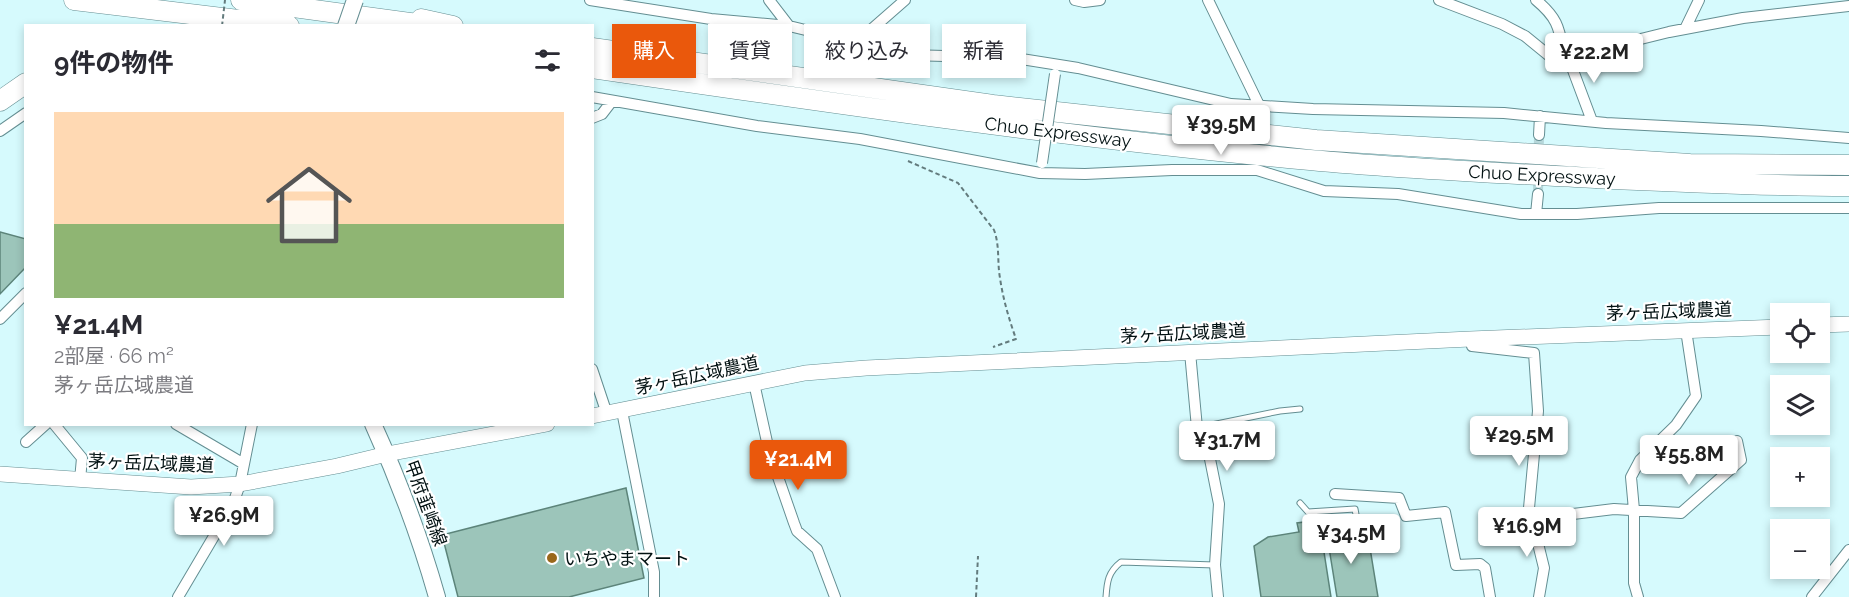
<!DOCTYPE html>
<html lang="ja">
<head>
<meta charset="utf-8">
<style>
  body { margin:0; font-family:Raleway,"Noto Sans JP",sans-serif; background:#f7f7f7; color:#2b2b33; height:100vh; display:flex; flex-direction:column; font-size:22px; white-space:nowrap }
  * { box-sizing:border-box; margin:0 }
  p { font-size:20px; color:#7c7c81 }
  .icon { flex:none; width:33px; height:33px; fill:none; stroke:currentColor; stroke-width:2; stroke-linecap:round; stroke-linejoin:round }
  .map { position:relative; flex:1; overflow:hidden }
  .side { position:absolute; left:24px; top:24px; width:570px; height:402px; display:flex; flex-direction:column; background:#fff; border-radius:0px; box-shadow:0 3px 9px #0003 }
  .side>* { flex:none }
  .top-card { position:absolute; left:612px; top:24px; width:570px; height:54px; display:flex; gap:12px }
  .controls { position:absolute; left:1770px; top:303px; display:grid; gap:12px }
  .controls a { display:grid; place-items:center; width:60px; height:60px; border-radius:0px; background:#fff; box-shadow:0 3px 9px #0003; font-size:30px }
  .price { position:absolute; translate:-50% -51px; padding:0 14px; border-radius:6px; background:#fff; color:#222; font-size:20px; line-height:39px; filter:drop-shadow(0 2px 3px #0008) }
  .price::after { content:''; position:absolute; left:50%; top:36px; width:18px; height:14px; margin-left:-9px; background:inherit; clip-path:polygon(0 0,100% 0,50% 100%) }
  .price.current { background:#ea580c; color:#fff }
  ul { padding:0; list-style:none }
  li { display:grid; align-content:center; gap:12px; height:318px; padding:0 30px }
  li span { display:grid; place-items:center; height:186px; border-radius:0px; color:#555 }
  li>.icon { margin-inline-start:auto }
  span .icon { width:108px; height:108px; fill:#fffc; stroke-width:1 }
  li b { font-size:26px }
  h2 { display:flex; justify-content:space-between; align-items:center; height:72px; padding:0 30px; font-size:26px }
  .chip { padding:0 21px; border-radius:0px; background:#fff; box-shadow:0 3px 9px #0003; font-size:21px; line-height:54px }
  .chip.current { background:#ea580c; color:#fff }
  .map>svg:first-child { display:block }
</style>
</head>
<body>
<div class="map">
<svg width="1849" height="597" viewBox="0 0 1849 597">
  <rect width="100%" height="100%" fill="#d6fafd"/>
  <path fill="#9cc5ba" stroke="#5c847a" stroke-width="1.5" d="M0 232 26 239V267L0 294Z
    M626 488 644 578 569 597H458L442 535Z
    M1319 520 1331 597H1261L1254 546 1268 537 1299 532 1297 523Z
    M1341 521 1344 544 1369 542 1378 597H1337L1325 523Z"/>
  <g fill="none" stroke-linecap="round" stroke-linejoin="round">
    <path stroke="#b6d7da" stroke-width="10" stroke-dasharray="10 5" stroke-linecap="butt" d="M1538 194 1539 135"/>
    <defs>
      <path id="lane" d="M1197 428 1280 411 1300 409
        M1300 503 1308 512 1355 509 1357 520
        M1106 597C1107 582 1108 572 1121 562L1215 565"/>
      <path id="street" d="M590 0 711 19 789 26 909 55 1015 58 1078 68 1231 104 1313 109 1504 113 1606 123 1761 131 1849 138
        M769 0 789 26
        M1075 0 1084 2 1100 0
        M1208 0 1259 105
        M1439 0 1502 24 1525 36 1552 58 1568 57 1669 32 1743 18 1849 6
        M1536 0C1559 19 1559 29 1565 57
        M1685 29 1699 0
        M857 42 905 0
        M1568 57 1592 121
        M592 97 757 126 860 139 1040 173 1085 174 1172 170H1257L1324 191 1398 194 1521 214H1577L1659 208H1849
        M592 118 602 114 612 101
        M0 131 26 113
        M1539 135 1540 116
        M1536 214 1538 194
        M0 319 26 293
        M1470 339 1472 346 1534 353 1538 411 1529 508 1532 519 1614 509 1681 513 1741 460 1737 441
        M1190 352 1197 428 1209 454 1219 504 1215 565 1218 597
        M592 369 607 414
        M754 383 769 451 794 523 797 531 817 549 835 597
        M622 411 654 572V597
        M54 424 82 458 80 480
        M176 424 244 464
        M26 442 46 424
        M1335 494 1399 498 1406 516 1445 512 1456 565 1480 564 1485 568 1490 597
        M1532 519 1544 568 1539 597
        M178 597 233 504 240 484 252 424
        M1638 597 1634 583V510L1631 477 1640 460 1676 425 1696 396 1686 330
        M1812 597 1849 550"/>
      <path id="secondary" d="M1820 325 1849 324
        M592 416 805 373 866 368 1470 339 1780 327
        M0 474 191 487 240 484 337 466 387 454 547 424"/>
      <path id="primary" d="M373 424C399 481 420 537 437 597"/>
      <path id="highway" d="M74 0 289 26
        M241 0 432 26
        M421 19 453 26
        M592 48 993 105 1316 140 1690 164 1849 165
        M592 68C831 103 1070 138 1310 160 1405 169 1500 173 1595 178 1680 182 1764 186 1849 186
        M0 101 26 83"/>
    </defs>
    <use href="#lane" stroke="#648e92" stroke-width="7"/>
    <use href="#street" stroke="#648e92" stroke-width="12"/>
    <use href="#secondary" stroke="#648e92" stroke-width="16"/>
    <use href="#primary" stroke="#648e92" stroke-width="18"/>
    <use href="#highway" stroke="#648e92" stroke-width="21"/>
    <path stroke="#637b7d" stroke-width="2" stroke-dasharray="4.5 3" stroke-linecap="butt" d="M908 161 958 183 994 230C1000 246 997 262 1000 278 1003 299 1009 319 1016 339L993 347
      M976 597 978 556"/>
    <use href="#lane" stroke="#fff" stroke-width="5"/>
    <use href="#street" stroke="#fff" stroke-width="10"/>
    <use href="#secondary" stroke="#fff" stroke-width="15"/>
    <use href="#primary" stroke="#fff" stroke-width="16"/>
    <use href="#highway" stroke="#fff" stroke-width="20"/>
    <defs>
      <path id="street-bridge" d="M1042 163 1055 74"/>
      <path id="primary-bridge" d="M346 26 355 0"/>
    </defs>
    <use href="#street-bridge" stroke="#648e92" stroke-width="12" stroke-linecap="butt"/>
    <use href="#primary-bridge" stroke="#648e92" stroke-width="18" stroke-linecap="butt"/>
    <path stroke="#637b7d" stroke-width="2" stroke-dasharray="4.5 3" stroke-linecap="butt" d="M222 26 225 0"/>
    <use href="#street-bridge" stroke="#fff" stroke-width="10"/>
    <use href="#primary-bridge" stroke="#fff" stroke-width="16"/>
  </g>
  <circle fill="#9a681b" stroke="#fff" stroke-width="2" cx="552" cy="558" r="6"/>
  <g text-anchor="middle" dominant-baseline="central" stroke-width="4.5" stroke-linejoin="round" paint-order="stroke">
    <g font-size="18" fill="#021112" stroke="#fff">
      <text transform="translate(1058 132) rotate(7)">Chuo Expressway</text>
      <text transform="translate(1542 175) rotate(3)">Chuo Expressway</text>
      <text transform="translate(1669 311) rotate(-2)">茅ヶ岳広域農道</text>
      <text transform="translate(1183 333) rotate(-3)">茅ヶ岳広域農道</text>
      <text transform="translate(697 375) rotate(-12)">茅ヶ岳広域農道</text>
      <text transform="translate(151 463) rotate(2)">茅ヶ岳広域農道</text>
      <text transform="translate(426 503) rotate(70)">甲府韮崎線</text>
    </g>
    <g font-size="18" fill="#021112" stroke="#fff" text-anchor="start">
      <text x="564" y="558">いちやまマート</text>
    </g>
  </g>
</svg>
<div class="controls">
<a><svg class="icon" aria-label="locate" viewBox="0 0 24 24"><circle cx="12" cy="12" r="6"/><path d="M12 2v4M12 18v4M2 12h4M18 12h4"/></svg></a>
<a><svg class="icon" aria-label="layers" viewBox="0 0 24 24"><path d="M12 4l9 5-9 5-9-5zM3 14l9 5 9-5"/></svg></a>
<a>+</a>
<a>−</a>
</div>
<b class="price" style="left:1594px;top:84px">¥22.2M</b>
<b class="price" style="left:1221px;top:156px">¥39.5M</b>
<b class="price" style="left:1519px;top:467px">¥29.5M</b>
<b class="price" style="left:1227px;top:472px">¥31.7M</b>
<b class="price" style="left:1689px;top:486px">¥55.8M</b>
<b class="price current" style="left:798px;top:491px">¥21.4M</b>
<b class="price" style="left:224px;top:547px">¥26.9M</b>
<b class="price" style="left:1527px;top:558px">¥16.9M</b>
<b class="price" style="left:1351px;top:565px">¥34.5M</b>
<div class="top-card">
<a class="chip current">購入</a>
<a class="chip">賃貸</a>
<a class="chip">絞り込み</a>
<a class="chip">新着</a>
</div>
<section class="side">
<h2>9件の物件<svg class="icon" aria-label="filters" viewBox="0 0 24 24"><path d="M4 7h16M4 17h16"/><circle cx="9" cy="7" r="2"/><circle cx="15" cy="17" r="2"/></svg></h2>
<ul>
<li><span style="background:linear-gradient(#ffd9b3 60%,#8fb573 0)"><svg class="icon" aria-label="home" viewBox="0 0 24 24"><path d="M3 11l9-7 9 7M6 9v11h12V9"/></svg></span><div><b>¥21.4M</b><p>2部屋 · 66 m²</p><p>茅ヶ岳広域農道</p></div></li>
</ul>
</section>
</div>
</body>
</html>
